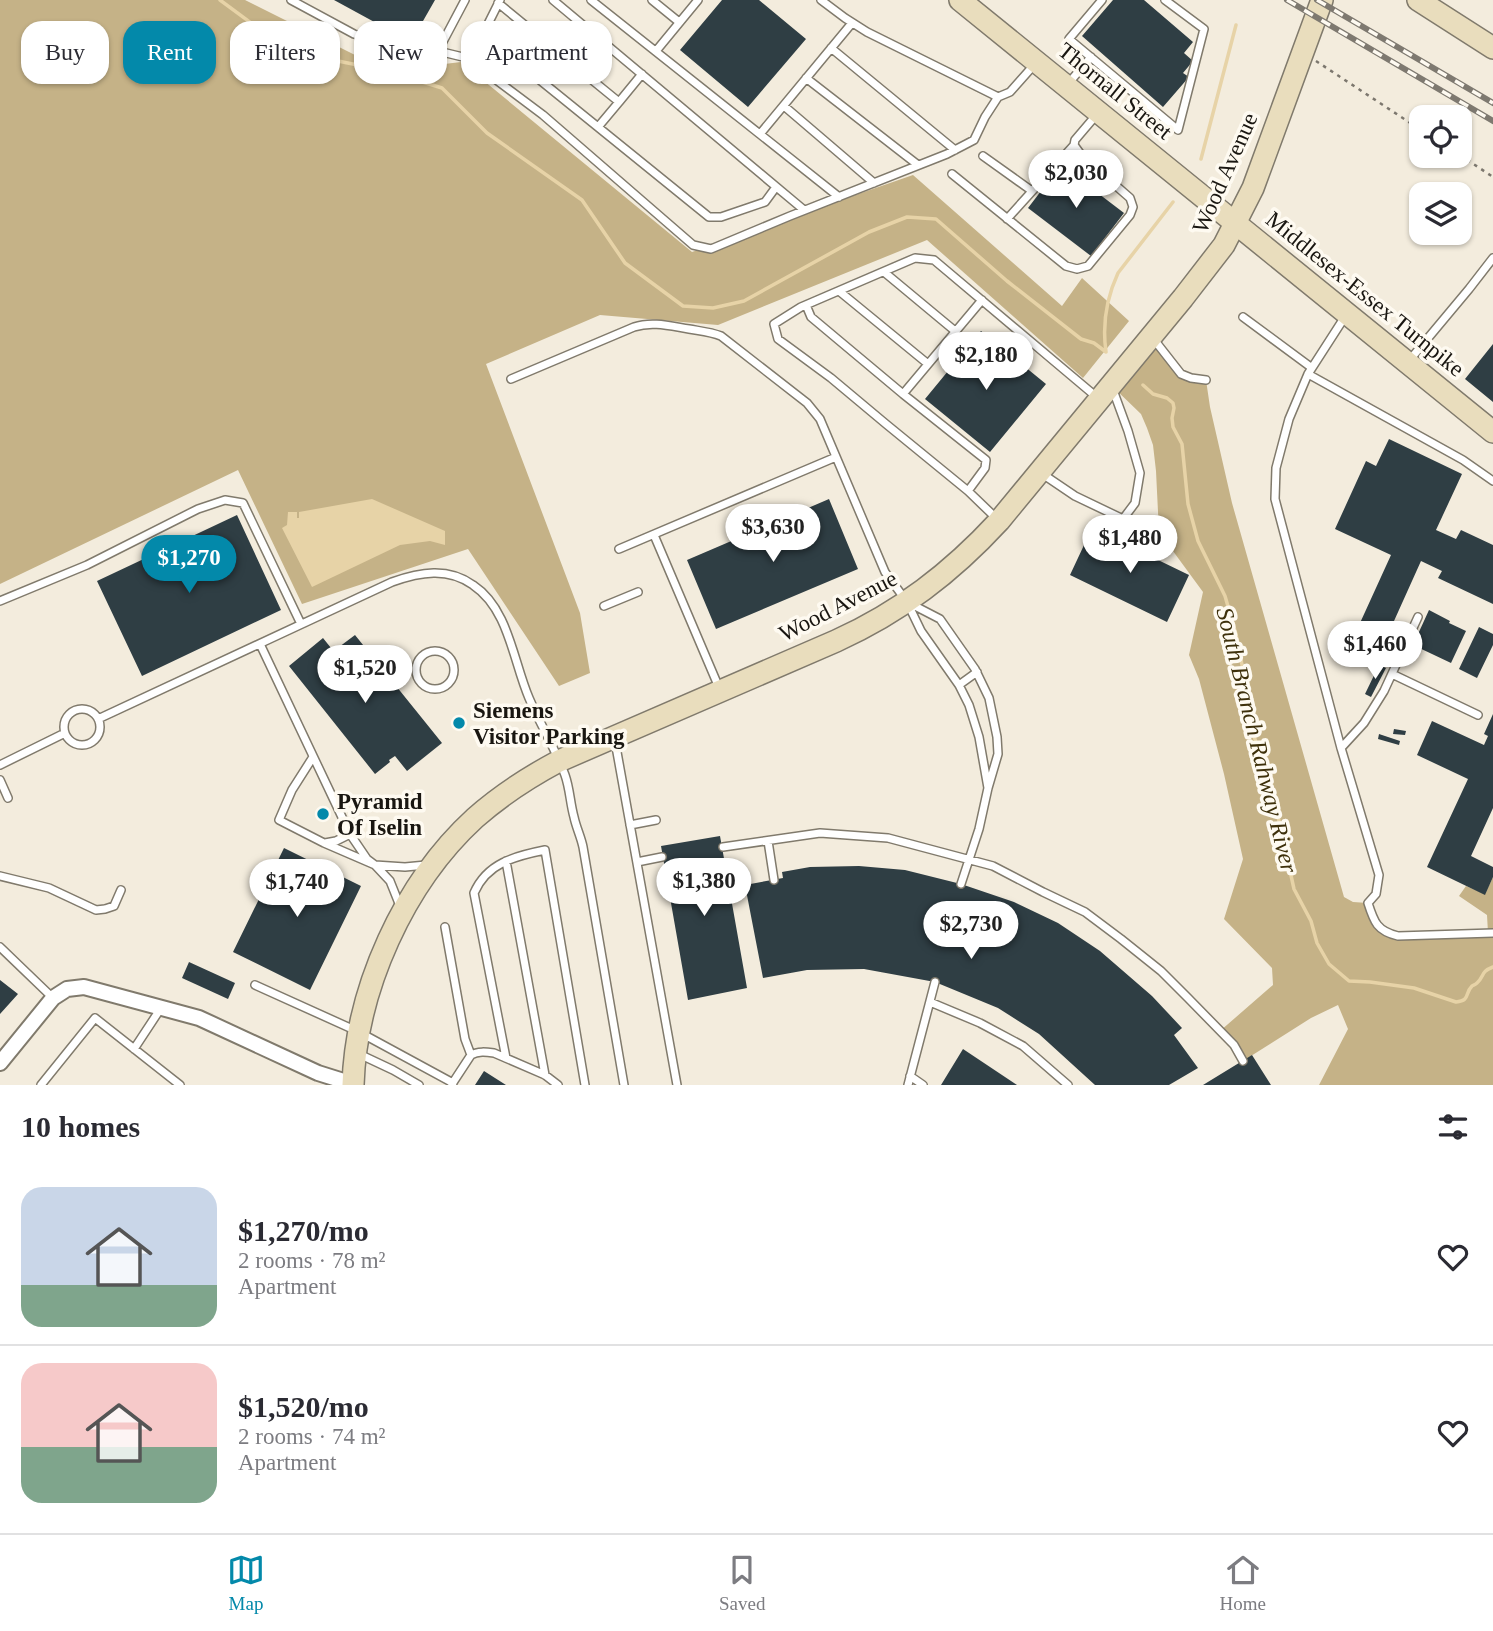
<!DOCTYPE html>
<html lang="en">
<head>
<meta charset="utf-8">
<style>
  body { margin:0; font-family:"Times New Roman",serif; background:#f7f7f7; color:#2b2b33; height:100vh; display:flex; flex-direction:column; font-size:26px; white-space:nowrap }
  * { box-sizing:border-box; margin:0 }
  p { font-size:23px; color:#7c7c81 }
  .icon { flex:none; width:38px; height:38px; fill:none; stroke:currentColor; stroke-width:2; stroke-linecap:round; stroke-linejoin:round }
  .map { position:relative; height:1085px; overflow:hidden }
  .sheet { display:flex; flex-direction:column; background:#fff; flex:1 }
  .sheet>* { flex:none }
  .guide { position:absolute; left:21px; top:21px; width:700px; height:63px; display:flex; gap:14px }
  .tools { position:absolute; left:1409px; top:105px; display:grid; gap:14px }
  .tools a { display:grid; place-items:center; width:63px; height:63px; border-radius:14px; background:#fff; box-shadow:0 2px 5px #0004; font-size:35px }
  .price { position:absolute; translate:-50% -60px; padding:0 16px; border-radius:24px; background:#fff; color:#222; font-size:23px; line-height:46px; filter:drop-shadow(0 2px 4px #0008) }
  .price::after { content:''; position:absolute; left:50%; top:42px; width:21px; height:16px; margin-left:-10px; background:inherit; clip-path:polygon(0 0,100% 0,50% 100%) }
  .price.active { background:#0389aa; color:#fff }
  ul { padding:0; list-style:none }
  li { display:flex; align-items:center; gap:21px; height:175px; padding:0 21px }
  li+li { border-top:2px solid #e1e1e2 }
  li span { display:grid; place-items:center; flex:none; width:196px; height:140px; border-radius:21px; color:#555 }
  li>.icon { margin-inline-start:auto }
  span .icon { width:84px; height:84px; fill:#fffc; stroke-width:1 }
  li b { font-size:30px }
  h2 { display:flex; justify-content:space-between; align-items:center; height:84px; padding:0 21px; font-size:30px }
  .pill { padding:0 24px; border-radius:21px; background:#fff; box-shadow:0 2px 5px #0004; font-size:24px; line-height:63px }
  .pill.active { background:#0389aa; color:#fff }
  .tab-bar { display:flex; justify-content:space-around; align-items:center; height:98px; border-top:2px solid #e1e1e2; background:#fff; font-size:19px; color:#7c7c81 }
  .tab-bar a { display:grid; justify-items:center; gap:4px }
  .tab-bar .active { color:#0389aa }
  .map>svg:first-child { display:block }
</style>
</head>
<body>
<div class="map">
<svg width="1493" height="1085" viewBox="0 0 1493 1085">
  <rect width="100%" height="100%" fill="#f3ecdd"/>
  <path fill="#c5b287" d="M0 0H245L387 71 461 62 692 252 913 175 1062 306 1082 278 1129 321 1083 378 927 240 718 325 600 315 486 364 580 613 590 673 559 686 468 549 302 604 238 470 0 584Z
    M1152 336 1181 374 1206 380 1210 407 1232 503 1344 897 1353 902 1368 903 1386 933H1488L1487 915 1459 896 1466 886 1485 894 1493 877V1085H1319L1348 1029 1338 1005 1311 1018 1243 1061 1220 1031 1273 985 1272 968 1224 919 1243 859 1224 774 1199 679 1189 655 1203 592 1159 532 1156 471 1153 445 1147 428 1141 414 1112 386Z"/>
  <path fill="#e7d3a7" d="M372 499 445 531V545L430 541 400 545 312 587 282 528 287 525 288 512H297V518H299V512Z"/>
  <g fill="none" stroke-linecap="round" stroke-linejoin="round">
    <path stroke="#e7d3a7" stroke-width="3.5" d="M220 0 289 51 387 71 442 88 487 133 582 200 625 263 683 306 713 308 744 301 869 232 907 217 936 219 1007 281 1081 339 1094 343 1106 352
      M1201 159 1236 25
      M1106 352C1102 324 1106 299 1118 273L1173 202
      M1143 385 1153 394 1167 398 1173 403 1174 408 1172 418 1173 427 1182 444 1188 504 1198 541 1225 596 1236 634 1243 670 1244 703 1250 724 1273 794 1294 889 1311 921 1317 943 1329 964 1349 981 1370 982 1414 988 1456 1002C1471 1000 1464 994 1472 986 1473 985 1475 985 1477 983 1485 976 1480 972 1493 967"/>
  </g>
  <path fill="#2f3e44" d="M334 0H435L411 42Z
    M722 0H759L806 39 748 107 680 50Z
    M1113 0H1144L1193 42 1184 53 1193 61 1183 73 1189 77 1163 107 1082 36Z
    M1061 165 1124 213 1091 256 1028 208Z
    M981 331 1046 384 990 452 925 399Z
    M1493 344V402L1465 379Z
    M1389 439 1462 474 1436 530 1456 539 1461 530 1493 545V604L1438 578 1442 571 1421 561 1385 641 1368 633 1371 628 1360 623 1391 555 1335 529 1366 461 1376 466Z
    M829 499 858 569 716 629 687 560Z
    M237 515 281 610 142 676 97 581Z
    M1092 528 1189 575 1167 622 1070 575Z
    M1429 610 1450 621 1449 623 1466 631 1451 663 1413 645Z
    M1479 627 1493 634V645L1477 678 1459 669Z
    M355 635 442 743 407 771 395 756 389 760 390 762 375 774 289 666 323 638 335 653 341 649 339 647Z
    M1379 665 1386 668 1371 697 1365 694Z
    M1493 714V808L1471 856 1493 867V877L1485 895 1427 867 1468 779 1417 755 1432 721 1484 745 1488 736 1484 734Z
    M1394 729 1406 731 1405 735 1393 734Z
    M1379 734 1400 741 1399 745 1378 739Z
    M720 836 747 988 688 1000 661 846Z
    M284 848 361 886 310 990 233 952Z
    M859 866 905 870 961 884 1014 902 1058 923 1100 951 1152 996 1182 1028 1174 1035 1198 1068 1169 1085H1095L1039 1034 998 1008 935 982 864 969 807 970 763 978 745 885 783 878 782 872 810 867Z
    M189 962 235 983 228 999 182 978Z
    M0 980 18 994 0 1014Z
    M963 1049 1017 1085H941Z
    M1252 1055 1271 1085H1203Z
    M484 1071 506 1085H475Z"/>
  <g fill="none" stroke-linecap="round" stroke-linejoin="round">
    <defs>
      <path id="lane" d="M291 0 354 34 413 52 438 51 467 58
        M500 0 483 34 467 58 543 115 693 245 711 249 790 216 947 154 974 140 985 117 998 97 1010 92 1034 65
        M553 0 804 210
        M591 0 839 197
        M652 0 679 22
        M821 0 845 18 867 32 998 97
        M1102 0 1069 39 1178 130 1204 29 1165 0
        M498 3 619 102 642 74
        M483 34 709 217H721L765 202 776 187
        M831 48 955 150
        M438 51 465 0
        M656 51 698 0
        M806 78 918 165
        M1067 85 1091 57
        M784 106 874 183
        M598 127 619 102
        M760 134 852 23
        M983 156 1032 191
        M952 174 1066 266 1077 269 1088 266 1130 215 1133 207 1130 198 1082 156 1074 145 1075 140 1098 113
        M1007 219 1074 145
        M884 272 955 331
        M839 291 928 364
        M806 305 811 317 903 394
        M1346 315 1308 374 1289 419 1276 468 1275 499 1341 748 1379 875 1376 894 1368 903C1374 922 1377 931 1398 936L1493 933
        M1243 317 1312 368
        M1152 337 1181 374 1191 378 1206 380
        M1408 362 1469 289 1493 258
        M1308 374 1463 460 1493 481
        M511 379 634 327C652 321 670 326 689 329 700 331 711 332 721 336L807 403 820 419 885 572 907 602 921 631 959 685 969 705 979 737 988 788
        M1041 473 1075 496 1123 519 1135 503 1140 473 1128 431 1113 390
        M968 491 985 468 986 460 903 394 982 300
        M996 518 968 491 886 424 831 378 778 339 774 324 801 307 915 258 934 260 1099 399
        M654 535 720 690
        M619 549 836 457
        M0 601 87 565 198 509 225 500 243 503 301 624
        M911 604 940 619 975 669 989 698 997 737 998 754 988 788 979 829 961 884
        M604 606 638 592
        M260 644 350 834 367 859 375 865 390 881 400 906
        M416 670a19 19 0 1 1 38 0a19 19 0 1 1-38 0Z
        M1392 674 1478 715
        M959 685 977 672
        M64 727a18 18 0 1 1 36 0a18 18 0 1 1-36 0Z
        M98 719 392 582C420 572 448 567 473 585 509 609 513 661 529 698 540 724 555 748 565 775 570 789 570 803 574 817 576 827 581 837 583 847L624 1085
        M615 741 677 1085
        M1341 748 1364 723 1384 691 1418 617
        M313 757 292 790 279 820 324 843 375 865 405 867 426 865
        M0 765 65 733
        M0 780 8 798
        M630 825 656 820
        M768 841 774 880
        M325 843 336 841 350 834
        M723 847 820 833 888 838 993 866 1043 892 1085 912 1121 939 1161 971 1188 998 1234 1045 1243 1061
        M506 861 545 1075
        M637 862 662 857
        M0 876 49 888 96 910 105 909 114 906 121 890
        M445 927 465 1039 471 1055
        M0 947 53 998
        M255 985 359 1032 453 1083
        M930 1002 980 1023 1023 1046 1068 1085
        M134 1049 161 1008
        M359 1054 393 1070 419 1085
        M506 1058 474 893C487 863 515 856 545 850L585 1085
        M910 1076 923 1085
        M452 1084 471 1055C478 1051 486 1052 494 1053L545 1075 558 1085
        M41 1085 95 1018 180 1085
        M908 1085 935 982"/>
      <path id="street" d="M0 1063 53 998 67 989 84 987 199 1018 318 1073 353 1084"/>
      <path id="secondary" d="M960 0 1493 432
        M1418 0 1493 48
        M353 1085C356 989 404 883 475 818 501 795 529 777 559 761L836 641C900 612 951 573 999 521L1183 298 1224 245 1253 188 1322 0"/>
    </defs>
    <use href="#lane" stroke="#807a6c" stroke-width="10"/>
    <use href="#street" stroke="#807a6c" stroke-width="18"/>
    <use href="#secondary" stroke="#807a6c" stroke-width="24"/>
    <path stroke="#7c776e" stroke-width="2.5" stroke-dasharray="3.5 5" stroke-linecap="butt" d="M1316 61 1421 130
      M1460 155 1493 177"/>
    <use href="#lane" stroke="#fff" stroke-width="7"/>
    <use href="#street" stroke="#fff" stroke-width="14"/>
    <use href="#secondary" stroke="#e9ddbd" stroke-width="21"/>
    <defs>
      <path id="rail" d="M1287 0 1493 121
        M1317 0 1493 103"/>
    </defs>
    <use href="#rail" stroke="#7e7970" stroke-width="6"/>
    <use href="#rail" stroke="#fefaf1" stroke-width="3.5" stroke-dasharray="10" stroke-linecap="butt"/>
  </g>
  <g fill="#0389aa" stroke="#fefaf1" stroke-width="2.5">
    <circle cx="459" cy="723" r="7"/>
    <circle cx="323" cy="814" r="7"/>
  </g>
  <g text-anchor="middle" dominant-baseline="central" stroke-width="7" stroke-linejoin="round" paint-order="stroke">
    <g font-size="23" fill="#191611" stroke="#fefaf1">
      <text transform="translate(1115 91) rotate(39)">Thornall Street</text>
      <text transform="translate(1225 173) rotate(-66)">Wood Avenue</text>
      <text transform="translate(1365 294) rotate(39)">Middlesex-Essex Turnpike</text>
      <text transform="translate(838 606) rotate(-27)">Wood Avenue</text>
    </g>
    <g font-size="23" font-weight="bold" fill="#191611" stroke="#fefaf1" text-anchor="start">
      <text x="473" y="710">Siemens<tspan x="473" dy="26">Visitor Parking</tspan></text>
      <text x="337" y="801">Pyramid<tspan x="337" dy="26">Of Iselin</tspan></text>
    </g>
    <g font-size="24" font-style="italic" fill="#3e300b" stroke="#fefaf1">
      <text transform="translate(1257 740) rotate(76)">South Branch Rahway River</text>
    </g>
  </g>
</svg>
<div class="tools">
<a><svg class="icon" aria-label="locate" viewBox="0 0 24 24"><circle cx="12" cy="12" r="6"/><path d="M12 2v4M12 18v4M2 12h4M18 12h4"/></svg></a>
<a><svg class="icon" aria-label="layers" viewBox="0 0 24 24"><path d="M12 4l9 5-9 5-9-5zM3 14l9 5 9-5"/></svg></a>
</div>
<b class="price" style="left:1076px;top:210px">$2,030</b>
<b class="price" style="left:986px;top:392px">$2,180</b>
<b class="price" style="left:773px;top:564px">$3,630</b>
<b class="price" style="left:1130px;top:575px">$1,480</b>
<b class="price active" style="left:189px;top:595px">$1,270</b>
<b class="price" style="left:1375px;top:681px">$1,460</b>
<b class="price" style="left:365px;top:705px">$1,520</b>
<b class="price" style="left:704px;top:918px">$1,380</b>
<b class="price" style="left:297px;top:919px">$1,740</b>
<b class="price" style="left:971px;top:961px">$2,730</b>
<div class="guide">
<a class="pill">Buy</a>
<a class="pill active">Rent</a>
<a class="pill">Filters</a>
<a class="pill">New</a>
<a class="pill">Apartment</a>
</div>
</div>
<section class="sheet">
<h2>10 homes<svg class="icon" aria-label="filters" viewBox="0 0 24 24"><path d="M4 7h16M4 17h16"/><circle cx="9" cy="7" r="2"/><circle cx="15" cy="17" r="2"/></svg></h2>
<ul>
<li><span style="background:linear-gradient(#c9d6e8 70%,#7fa58c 0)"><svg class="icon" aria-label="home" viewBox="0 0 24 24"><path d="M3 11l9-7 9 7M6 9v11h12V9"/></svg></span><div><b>$1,270/mo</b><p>2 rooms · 78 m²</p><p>Apartment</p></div><svg class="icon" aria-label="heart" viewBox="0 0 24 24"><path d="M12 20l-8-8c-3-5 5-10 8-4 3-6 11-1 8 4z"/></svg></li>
<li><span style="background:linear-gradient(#f6c9c9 60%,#7fa58c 0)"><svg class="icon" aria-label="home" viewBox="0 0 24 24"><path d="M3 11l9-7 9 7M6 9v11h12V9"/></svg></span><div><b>$1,520/mo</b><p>2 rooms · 74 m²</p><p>Apartment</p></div><svg class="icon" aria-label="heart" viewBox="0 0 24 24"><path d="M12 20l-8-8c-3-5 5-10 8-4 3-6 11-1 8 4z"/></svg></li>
</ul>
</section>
<nav class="tab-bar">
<a class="active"><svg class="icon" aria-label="map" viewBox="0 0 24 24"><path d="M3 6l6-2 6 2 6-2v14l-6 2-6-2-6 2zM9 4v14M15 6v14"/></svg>Map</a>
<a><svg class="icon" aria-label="saved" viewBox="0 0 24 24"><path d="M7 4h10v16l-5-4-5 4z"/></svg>Saved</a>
<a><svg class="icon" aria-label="home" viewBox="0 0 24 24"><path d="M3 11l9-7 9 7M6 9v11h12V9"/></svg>Home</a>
</nav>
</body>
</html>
